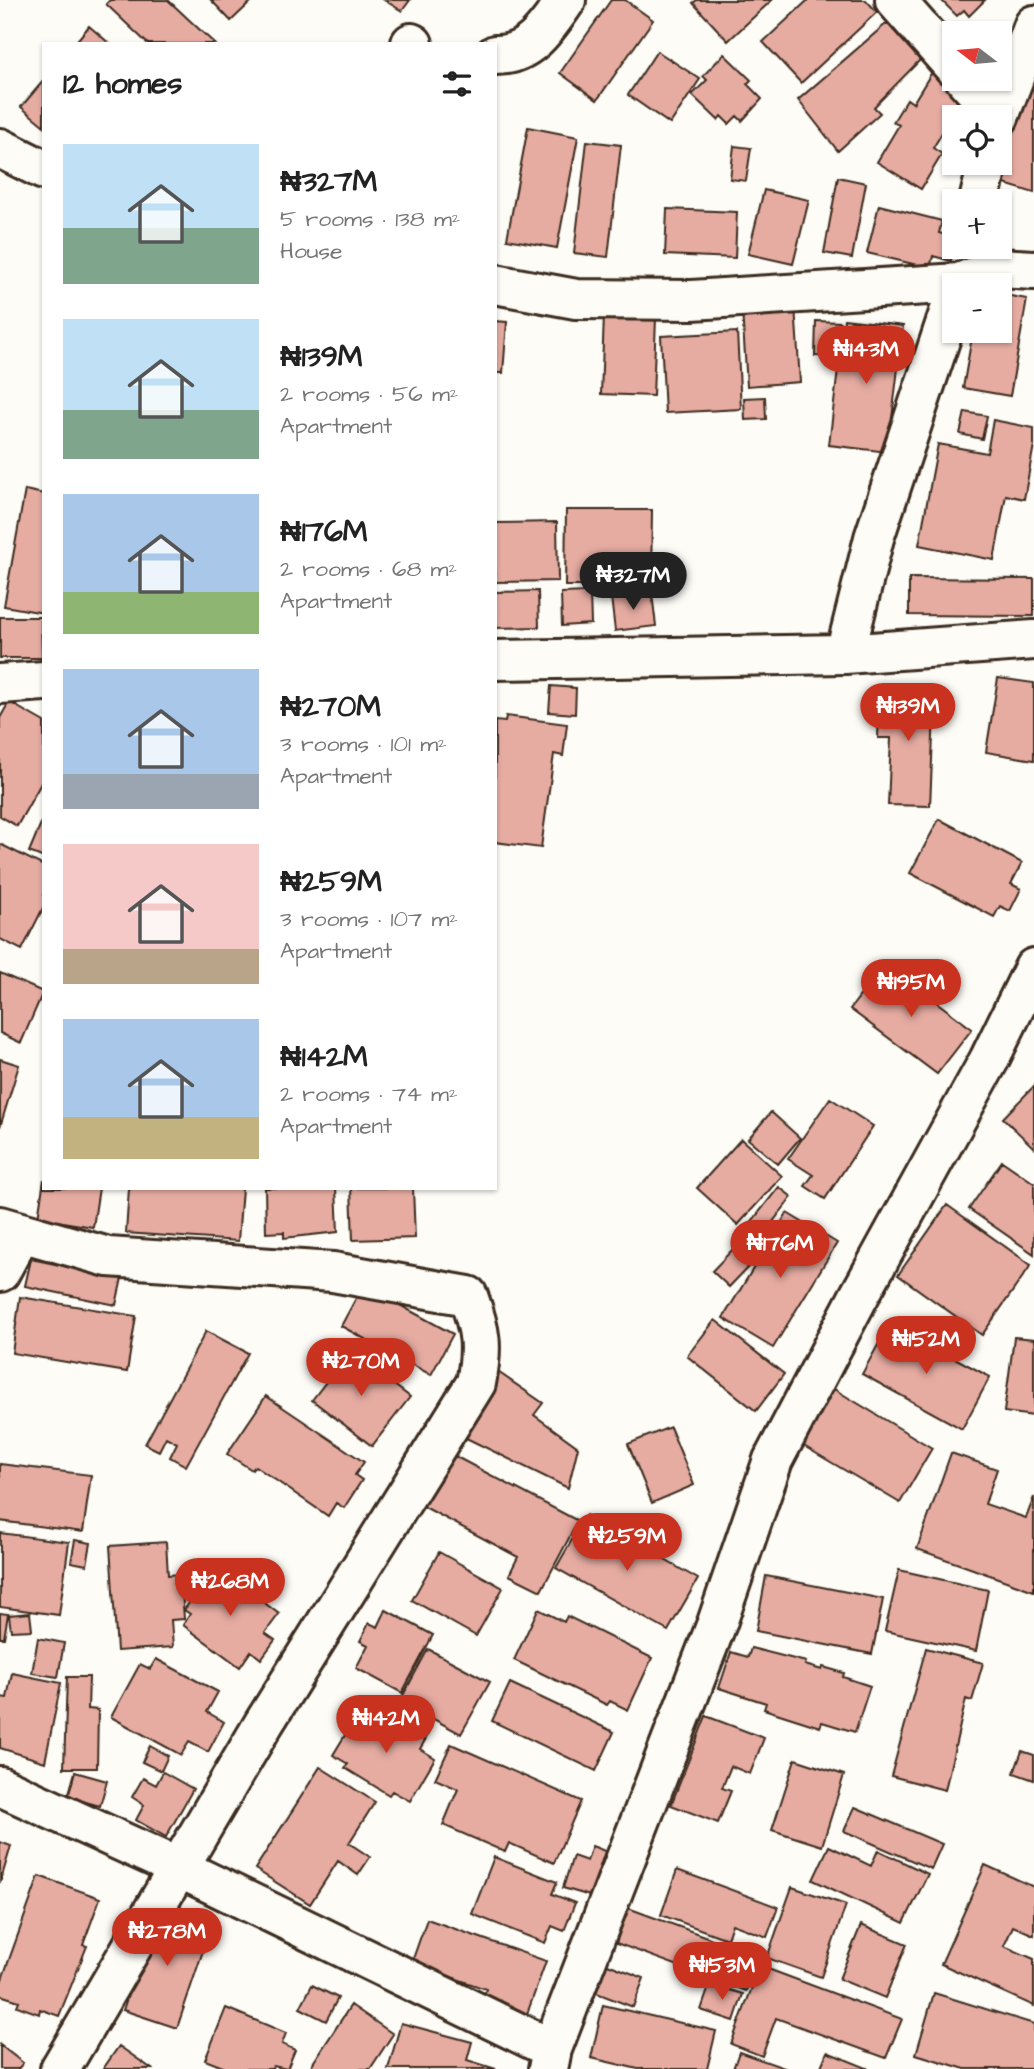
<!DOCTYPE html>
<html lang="en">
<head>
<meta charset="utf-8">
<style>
  body { margin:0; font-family:"Architects Daughter",sans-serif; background:#f2f2f2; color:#222; height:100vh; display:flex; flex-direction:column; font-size:26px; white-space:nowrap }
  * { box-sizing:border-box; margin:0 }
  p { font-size:23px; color:#767676 }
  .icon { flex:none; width:38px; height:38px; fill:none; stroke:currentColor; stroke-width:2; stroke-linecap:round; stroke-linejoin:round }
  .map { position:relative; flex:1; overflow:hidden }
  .side { position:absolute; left:42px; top:42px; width:455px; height:1148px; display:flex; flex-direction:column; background:#fff; border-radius:0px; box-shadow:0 2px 5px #0004 }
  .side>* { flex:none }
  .needle { width:46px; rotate:286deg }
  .fabs { position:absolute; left:942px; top:21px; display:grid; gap:14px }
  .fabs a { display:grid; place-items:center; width:70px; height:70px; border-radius:0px; background:#fff; box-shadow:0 2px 5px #0004; font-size:35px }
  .price { position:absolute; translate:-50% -60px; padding:0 16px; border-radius:24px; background:#c8321e; color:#fff; font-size:23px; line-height:46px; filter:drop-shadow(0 2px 4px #0008) }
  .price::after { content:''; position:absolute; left:50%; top:42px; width:21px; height:16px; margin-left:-10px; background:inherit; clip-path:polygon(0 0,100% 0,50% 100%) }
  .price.selected { background:#222; color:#fff }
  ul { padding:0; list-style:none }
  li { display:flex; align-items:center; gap:21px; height:175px; padding:0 21px }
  li span { display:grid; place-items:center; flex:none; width:196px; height:140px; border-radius:0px; color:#555 }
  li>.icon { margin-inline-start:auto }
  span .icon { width:84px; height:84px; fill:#fffc; stroke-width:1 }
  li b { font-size:30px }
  h2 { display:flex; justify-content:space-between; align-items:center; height:84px; padding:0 21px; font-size:30px }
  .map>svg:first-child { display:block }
</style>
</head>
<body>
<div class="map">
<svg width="1034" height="2069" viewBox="0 0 1034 2069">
  <rect width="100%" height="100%" fill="#fdfcf7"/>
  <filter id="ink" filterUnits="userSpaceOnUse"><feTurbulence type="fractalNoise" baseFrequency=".0143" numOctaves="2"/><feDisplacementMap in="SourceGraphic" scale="14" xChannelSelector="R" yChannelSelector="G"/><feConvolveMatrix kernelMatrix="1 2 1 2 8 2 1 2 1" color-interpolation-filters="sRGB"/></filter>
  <g filter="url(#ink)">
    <path fill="#e6aca2" stroke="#3b2a1e" stroke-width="2" d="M110 0H168L215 44H148L106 4Z
      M211 0H253L231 21Z
      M384 0H410L402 11Z
      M611 0H625L653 20 597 100 560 73Z
      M697 0H772L728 41 693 3Z
      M808 0H866L877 12 801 83 763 42Z
      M941 0H985L969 16 964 10 957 16Z
      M887 23 920 60 874 107 880 113 838 151 798 100Z
      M89 26 110 44H74Z
      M657 51 700 79 670 124 628 95Z
      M724 54 751 80 747 84 762 99 742 121 737 116 729 124 721 116 718 120 692 95 707 80 703 76Z
      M1034 61V193L998 182Z
      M932 72 966 93 933 148 942 154 921 189 877 162 899 125 893 122 907 99 913 103Z
      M44 80V126L21 107Z
      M528 127 578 137 557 248 507 239Z
      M587 141 621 145 608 257 574 253Z
      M734 146 751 148 746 181 730 179Z
      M838 177 866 183 852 258 824 253Z
      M764 190 809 200 793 264 748 254Z
      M879 205 942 221 939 233 954 237 951 261 933 256 930 268 867 253Z
      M667 209 737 212 735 258 665 255Z
      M999 294 1027 299 1010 396 963 388 973 331H999Z
      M795 306 800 382 747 386 742 310Z
      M604 316 656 318 653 396 601 394Z
      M844 319 903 326 888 452 829 445Z
      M495 321 507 322 503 373H495Z
      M816 321 840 322 838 357 815 356Z
      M737 332 741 409 665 413 661 336Z
      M765 397 766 419 745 420 744 398Z
      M965 412 987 416 982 439 960 434Z
      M993 420 1034 428V445L1024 499 1006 495 994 560 919 545 938 444 987 453Z
      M25 490 44 494V613L4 606Z
      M566 510H652L651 586 616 585V591H592V586H565Z
      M557 522 558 581 495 582V523Z
      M909 578 1034 579V616L909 615Z
      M538 591 539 627 495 628V592Z
      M590 592 591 624 562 626 561 593Z
      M652 593 656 626 615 631 611 597Z
      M0 617H41L42 658H0Z
      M998 678 1034 683V760L986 752Z
      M551 686 576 688 575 714 549 712Z
      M880 687 935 689 930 806 888 805 891 738H878Z
      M9 702 44 722V778L17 826 0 816V718Z
      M506 716 567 724 563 756 554 754 541 848 495 842V721L505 722Z
      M44 816V858L29 852Z
      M939 819 1022 863 1011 884 1021 889 1010 911 1000 906 994 917 910 873Z
      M0 844 44 866V906L22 950 0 939Z
      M885 963 972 1029 937 1074 850 1009Z
      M0 973 43 992 21 1043 0 1033Z
      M0 1059 19 1065 0 1127Z
      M1034 1086V1148L1003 1118Z
      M830 1098 873 1126 825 1199 805 1186 813 1175 788 1159Z
      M771 1112 800 1138 778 1164 748 1139Z
      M741 1139 782 1176 738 1225 697 1188Z
      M1002 1161 1034 1183V1254L969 1209Z
      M44 1179V1188H99L93 1227 38 1218Z
      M779 1187 792 1197 752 1249 738 1239Z
      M129 1188H242L238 1241 126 1233Z
      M265 1188H336L338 1232 284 1238V1232L266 1233Z
      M351 1188H413L415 1238 353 1240Z
      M947 1205 1031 1265 982 1335 898 1275Z
      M787 1213 837 1243 773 1348 723 1318Z
      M733 1249 751 1264 729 1287 712 1271Z
      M31 1259 122 1278 116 1305 25 1286Z
      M363 1285 453 1334 431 1375 341 1326Z
      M20 1297 136 1316 127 1372 12 1353Z
      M715 1320 784 1374 756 1411 687 1356Z
      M890 1323 990 1377 962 1429 862 1374Z
      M206 1331 248 1353 186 1466 170 1457 177 1443 166 1437 159 1451 145 1444Z
      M1014 1337 1034 1339V1416L1004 1412Z
      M350 1351 410 1397 372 1446 312 1400Z
      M495 1370 543 1403 534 1415 578 1447 568 1488 460 1435Z
      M834 1389 932 1448 900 1503 802 1445Z
      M266 1396 364 1462 355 1475 362 1480 344 1508 336 1503 328 1516 255 1466 252 1470 227 1454Z
      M670 1427 694 1485 652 1503 628 1444Z
      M445 1451 578 1521 541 1591 509 1575 518 1557 417 1503Z
      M951 1453 997 1469 985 1504 1026 1518 1034 1497V1591L917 1549Z
      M0 1464 91 1475 83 1532 0 1521Z
      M586 1515 698 1579 668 1631 556 1568Z
      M0 1533 69 1542 59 1615 0 1607Z
      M75 1540 91 1543 87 1565 71 1562Z
      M166 1542 168 1575 181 1574 184 1619 171 1620 173 1647 117 1651 110 1546Z
      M439 1552 503 1588 476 1636 412 1600Z
      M216 1566 279 1614 265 1633 275 1640 261 1659 251 1651 240 1667 183 1625 190 1614 184 1610Z
      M899 1570 988 1590 976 1651 885 1631Z
      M766 1576 883 1599 872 1654 756 1631Z
      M538 1609 564 1622 567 1616 652 1658 628 1710 610 1701 607 1705 514 1660Z
      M386 1610 433 1635 402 1693 356 1668 368 1645 360 1641 369 1623 378 1627Z
      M0 1613 8 1614 4 1638H0Z
      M30 1613 32 1630 11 1631 9 1615Z
      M38 1638 64 1643 58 1677 32 1673Z
      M751 1648 806 1662 805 1665 822 1670 823 1667 844 1673 843 1677 870 1686 855 1732 822 1722 820 1727 764 1709 766 1703 719 1688 731 1652 748 1657Z
      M926 1648 983 1663 972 1701 966 1699 945 1790 891 1776Z
      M428 1649 490 1682 461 1734 400 1701Z
      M156 1659 218 1692 207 1712 224 1722 208 1752 189 1742 181 1755 111 1717 140 1664 150 1669Z
      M12 1673 61 1683 45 1762 0 1748V1697L7 1698Z
      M67 1677H89L88 1709 98 1710 97 1768H64Z
      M510 1683 614 1732 596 1771 492 1721Z
      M359 1712 387 1729 395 1715 428 1735 420 1749 435 1758 410 1801 392 1791 389 1795 345 1768 348 1764 333 1755Z
      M706 1716 764 1738 750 1774 731 1766 722 1788 731 1791 718 1823 671 1805Z
      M451 1744 581 1801 554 1863 509 1843 505 1852 443 1825 458 1789 435 1779Z
      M150 1746 168 1756 161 1771 142 1762Z
      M1022 1751 1034 1755V1780L1014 1773Z
      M795 1759 844 1775 822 1846 772 1830Z
      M320 1767 375 1802 349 1843 370 1857 358 1875 338 1861 310 1904 255 1869Z
      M75 1772 107 1781 100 1806 68 1797Z
      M163 1772 193 1789 166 1837 136 1820 144 1805 132 1797 143 1778 156 1785Z
      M855 1807 942 1844 931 1869 844 1831Z
      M0 1842 11 1846 0 1883Z
      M592 1846 605 1851 590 1896 563 1888 573 1856 587 1861Z
      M829 1846 871 1866 878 1850 928 1874 904 1923 813 1880Z
      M494 1857 557 1882 552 1894 575 1903 564 1931 552 1926 545 1943 472 1914Z
      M985 1865 1034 1887V1935L1013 1926 1004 1946 1034 1959V2006L941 1964Z
      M677 1870 778 1907 767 1937 732 1924 727 1939 661 1915Z
      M39 1876 100 1898 83 1945 87 1946 59 2016 40 2009 39 2014 17 2006 19 2001 0 1995V1985Z
      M792 1887 846 1905 821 1977 767 1958Z
      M628 1908 759 1956 746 1991 616 1943Z
      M157 1909 211 1927 177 2028 123 2010Z
      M427 1919 546 1961 527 2014 483 1998 486 1989 440 1973 437 1982 408 1973Z
      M861 1925 907 1944 885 1998 839 1979Z
      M605 1963 644 1978 633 2007 594 1992Z
      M760 1966 902 2019 886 2058 776 2018 762 2056 731 2044Z
      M710 1984 743 1994 734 2021 701 2010Z
      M312 1985 338 1998 326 2021 300 2008Z
      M934 1993 1034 2024V2069H965L916 2054Z
      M351 2005 393 2034 370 2069H309Z
      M603 2005 716 2031 707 2069H638L591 2058Z
      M226 2008 286 2033 282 2044 295 2050 287 2069 273 2066 272 2069H228L205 2060Z
      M401 2023 472 2042 467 2060 496 2069H388Z
      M0 2045 23 2063 18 2069H0Z
      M119 2046 152 2069H103Z
      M739 2052 787 2069H733Z
      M827 2052 867 2068 866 2069H820Z"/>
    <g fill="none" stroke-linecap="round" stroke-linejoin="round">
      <defs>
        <path id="minor" d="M895 0 954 67
          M411 43 413 44
          M495 55C530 56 548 26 566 0
          M965 79 999 117
          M999 117 1034 25
          M0 148 44 170
          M979 201 988 163
          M495 284 576 299 692 300 959 283 997 268 1034 270
          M845 654 874 538 954 298
          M495 660 845 654 1034 640
          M0 684 44 681
          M0 1226 108 1257 333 1272 468 1296C481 1331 483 1347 476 1383L264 1723 60 2069
          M0 1272 21 1233
          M0 1786 177 1867 552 2049
          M548 2069 552 2049 717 1623 773 1460 858 1298 989 1060 1034 968"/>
      </defs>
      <use href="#minor" stroke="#3b2a1e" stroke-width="44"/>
      <use href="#minor" stroke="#fdfcf7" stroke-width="38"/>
    </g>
  </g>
</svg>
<div class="fabs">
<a><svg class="needle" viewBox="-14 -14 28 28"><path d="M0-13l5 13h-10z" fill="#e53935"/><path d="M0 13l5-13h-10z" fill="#767676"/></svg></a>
<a><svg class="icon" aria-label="locate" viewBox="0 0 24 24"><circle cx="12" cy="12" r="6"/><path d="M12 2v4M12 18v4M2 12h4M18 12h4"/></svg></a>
<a>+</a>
<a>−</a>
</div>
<b class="price" style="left:866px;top:386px">₦143M</b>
<b class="price selected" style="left:633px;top:612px">₦327M</b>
<b class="price" style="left:908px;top:743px">₦139M</b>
<b class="price" style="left:911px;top:1019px">₦195M</b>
<b class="price" style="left:780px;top:1280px">₦176M</b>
<b class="price" style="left:926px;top:1376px">₦152M</b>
<b class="price" style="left:361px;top:1398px">₦270M</b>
<b class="price" style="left:627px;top:1573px">₦259M</b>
<b class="price" style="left:230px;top:1618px">₦268M</b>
<b class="price" style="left:386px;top:1755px">₦142M</b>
<b class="price" style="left:167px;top:1968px">₦278M</b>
<b class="price" style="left:722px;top:2002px">₦153M</b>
<section class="side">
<h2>12 homes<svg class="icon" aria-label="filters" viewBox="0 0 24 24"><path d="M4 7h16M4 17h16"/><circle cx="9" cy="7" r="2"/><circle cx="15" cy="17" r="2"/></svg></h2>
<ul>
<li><span style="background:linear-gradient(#bfe0f5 60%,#7fa58c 0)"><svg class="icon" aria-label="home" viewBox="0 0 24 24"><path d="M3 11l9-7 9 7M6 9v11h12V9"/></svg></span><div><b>₦327M</b><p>5 rooms · 138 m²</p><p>House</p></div></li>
<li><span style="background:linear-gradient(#bfe0f5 65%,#7fa58c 0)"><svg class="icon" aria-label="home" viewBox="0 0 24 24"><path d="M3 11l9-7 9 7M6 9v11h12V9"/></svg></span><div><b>₦139M</b><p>2 rooms · 56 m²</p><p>Apartment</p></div></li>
<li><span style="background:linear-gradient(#a9c7e8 70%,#8fb573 0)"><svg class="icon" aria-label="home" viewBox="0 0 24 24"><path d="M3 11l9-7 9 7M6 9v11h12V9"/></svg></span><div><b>₦176M</b><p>2 rooms · 68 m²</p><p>Apartment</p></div></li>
<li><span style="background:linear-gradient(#a9c7e8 75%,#9aa5b1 0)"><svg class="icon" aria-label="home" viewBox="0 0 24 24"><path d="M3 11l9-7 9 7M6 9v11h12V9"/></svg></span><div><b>₦270M</b><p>3 rooms · 101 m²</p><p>Apartment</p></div></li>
<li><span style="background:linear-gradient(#f6c9c9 75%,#b9a48a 0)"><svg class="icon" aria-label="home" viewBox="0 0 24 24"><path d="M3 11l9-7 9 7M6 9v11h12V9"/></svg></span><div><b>₦259M</b><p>3 rooms · 107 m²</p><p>Apartment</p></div></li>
<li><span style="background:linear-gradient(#a9c7e8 70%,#c2b280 0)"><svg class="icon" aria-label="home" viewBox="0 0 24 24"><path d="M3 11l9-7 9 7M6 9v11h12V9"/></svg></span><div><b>₦142M</b><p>2 rooms · 74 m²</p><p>Apartment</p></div></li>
</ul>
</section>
</div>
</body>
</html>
